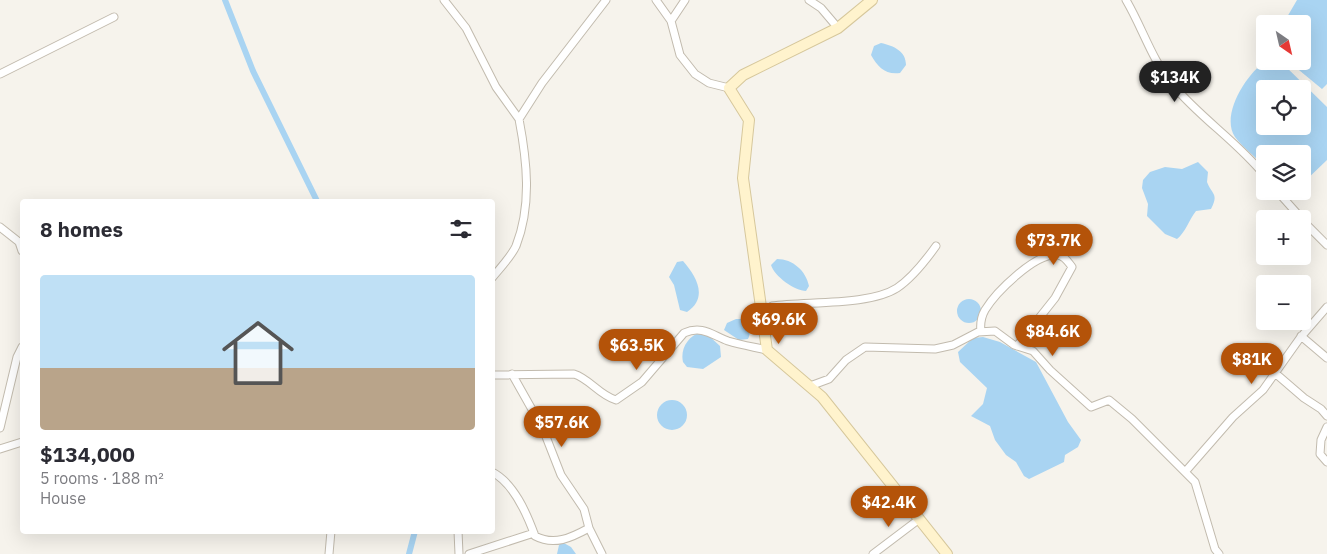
<!DOCTYPE html>
<html lang="en">
<head>
<meta charset="utf-8">
<style>
  body { margin:0; font-family:"IBM Plex Sans",sans-serif; background:#f7f7f7; color:#2b2b33; height:100vh; display:flex; flex-direction:column; font-size:19px; white-space:nowrap }
  * { box-sizing:border-box; margin:0 }
  p { font-size:16px; color:#7c7c81 }
  .icon { flex:none; width:28px; height:28px; fill:none; stroke:currentColor; stroke-width:2; stroke-linecap:round; stroke-linejoin:round }
  .map { position:relative; flex:1; overflow:hidden }
  .drawer { position:absolute; left:20px; top:199px; width:475px; height:335px; display:flex; flex-direction:column; background:#fff; border-radius:5px; box-shadow:0 5px 20px #0002 }
  .drawer>* { flex:none }
  .needle { width:32px; rotate:146deg }
  .tools { position:absolute; left:1256px; top:15px; display:grid; gap:10px }
  .tools a { display:grid; place-items:center; width:55px; height:55px; border-radius:5px; background:#fff; box-shadow:0 5px 20px #0002; font-size:25px }
  .price { position:absolute; translate:-50% -42px; padding:0 11px; border-radius:18px; background:#b45309; color:#fff; font-size:16px; line-height:32px; filter:drop-shadow(0 1px 2px #0008) }
  .price::after { content:''; position:absolute; left:50%; top:30px; width:15px; height:11px; margin-left:-8px; background:inherit; clip-path:polygon(0 0,100% 0,50% 100%) }
  .price.selected { background:#222; color:#fff }
  ul { padding:0; list-style:none }
  li { display:grid; align-content:center; gap:10px; height:265px; padding:0 20px }
  li+li { border-top:1px solid #e1e1e2 }
  li span { display:grid; place-items:center; height:155px; border-radius:5px; color:#555 }
  li>.icon { margin-inline-start:auto }
  span .icon { width:90px; height:90px; fill:#fffc; stroke-width:1 }
  li b { font-size:21px }
  h2 { display:flex; justify-content:space-between; align-items:center; height:60px; padding:0 20px; font-size:21px }
  .map>svg:first-child { display:block }
</style>
</head>
<body>
<div class="map">
<svg width="1327" height="554" viewBox="0 0 1327 554">
  <rect width="100%" height="100%" fill="#f6f3ec"/>
  <path fill="#a9d4f2" fill-rule="evenodd" d="M1297 0H1327V84L1322 89 1288 61H1302V24H1283Z
    M881 43C894 46 906 51 906 65L900 73C885 75 878 67 871 55L874 46Z
    M1266 61H1280L1327 107V160L1303 183 1302 154H1265V167C1256 157 1243 148 1235 137 1220 115 1247 73 1266 61ZM1265 89H1302V126H1265Z
    M1198 162 1208 172 1207 182C1212 195 1219 193 1211 209L1196 211C1189 220 1185 233 1177 239L1165 234 1147 216 1148 204 1142 188 1143 180 1150 172 1165 167 1182 169Z
    M777 259C793 259 806 271 809 286L806 291C795 291 774 276 771 265Z
    M683 261C696 276 709 297 687 312L680 310 674 285 669 277 677 262Z
    M957 311a12 12 0 1 1 24 0a12 12 0 1 1-24 0Z
    M736 319H742C748 325 752 331 748 339L739 340 724 330 727 323Z
    M701 332 709 336 720 346 721 357 703 369 687 367 683 362C680 349 688 336 701 332Z
    M983 337 1000 342 1036 362 1068 422 1081 440 1078 447 1065 455 1064 462 1029 479 1024 476 1016 462 1006 455 995 440 990 426 971 416 983 404 987 388 960 362 958 352 973 338Z
    M657 415a15 15 0 1 1 30 0a15 15 0 1 1-30 0Z
    M562 542 571 547 576 554H557L559 545Z"/>
  <g fill="none" stroke-linecap="round" stroke-linejoin="round">
    <path stroke="#a9d4f2" stroke-width="6" d="M225 0 253 71 317 201
      M409 554 415 531"/>
    <defs>
      <path id="street" d="M444 0 466 28 496 87 519 119
        M656 0 671 21 680 55 695 74 709 83 729 88
        M809 0 821 8 838 28
        M1126 0C1142 27 1152 60 1172 84 1200 118 1238 142 1265 176
        M671 21 685 0
        M0 74 114 17
        M1277 191 1302 219
        M1302 220 1327 245
        M0 227 19 242 22 251
        M492 278C500 268 511 257 516 246 532 205 527 161 519 119L542 83 606 0
        M763 320 772 306C806 301 869 306 897 288 912 278 926 260 936 246
        M981 332C980 324 981 317 985 310 996 292 1036 252 1058 255 1065 256 1068 262 1072 267L1055 298 1017 346
        M1301 336 1327 358
        M1275 373 1304 398 1321 409 1327 416
        M512 374 543 429 561 475 584 509 589 528
        M492 375 574 374C590 379 599 395 616 400L642 382 684 333C702 325 712 335 728 341 741 345 754 347 767 350
        M810 386 829 379 846 360 865 347 935 349 953 345 978 332 995 331 1014 345 1033 351 1050 370 1091 407 1109 400 1132 419 1195 482 1215 549 1219 554
        M1327 427 1321 440 1320 454 1327 462
        M0 428 17 357 22 347
        M0 449 22 442
        M492 472C514 483 527 514 535 536 554 546 571 538 589 528L602 554
        M1185 472 1233 417 1263 390 1300 338 1327 307
        M458 531 459 554
        M329 554 331 531
        M469 554 534 533
        M873 554 918 520"/>
      <path id="secondary" d="M872 0 838 28 743 75 729 88 749 120 743 178 767 350 822 397 947 554"/>
    </defs>
    <use href="#street" stroke="#c2bbae" stroke-width="9"/>
    <use href="#secondary" stroke="#d6c79b" stroke-width="12"/>
    <use href="#street" stroke="#fff" stroke-width="7"/>
    <use href="#secondary" stroke="#fff3cd" stroke-width="10"/>
  </g>
</svg>
<div class="tools">
<a><svg class="needle" viewBox="-14 -14 28 28"><path d="M0-13l5 13h-10z" fill="#e53935"/><path d="M0 13l5-13h-10z" fill="#7c7c81"/></svg></a>
<a><svg class="icon" aria-label="locate" viewBox="0 0 24 24"><circle cx="12" cy="12" r="6"/><path d="M12 2v4M12 18v4M2 12h4M18 12h4"/></svg></a>
<a><svg class="icon" aria-label="layers" viewBox="0 0 24 24"><path d="M12 4l9 5-9 5-9-5zM3 14l9 5 9-5"/></svg></a>
<a>+</a>
<a>−</a>
</div>
<b class="price selected" style="left:1175px;top:103px">$134K</b>
<b class="price" style="left:1054px;top:266px">$73.7K</b>
<b class="price" style="left:779px;top:345px">$69.6K</b>
<b class="price" style="left:1053px;top:357px">$84.6K</b>
<b class="price" style="left:637px;top:371px">$63.5K</b>
<b class="price" style="left:1252px;top:385px">$81K</b>
<b class="price" style="left:562px;top:448px">$57.6K</b>
<b class="price" style="left:889px;top:528px">$42.4K</b>
<section class="drawer">
<h2>8 homes<svg class="icon" aria-label="filters" viewBox="0 0 24 24"><path d="M4 7h16M4 17h16"/><circle cx="9" cy="7" r="2"/><circle cx="15" cy="17" r="2"/></svg></h2>
<ul>
<li><span style="background:linear-gradient(#bfe0f5 60%,#b9a48a 0)"><svg class="icon" aria-label="home" viewBox="0 0 24 24"><path d="M3 11l9-7 9 7M6 9v11h12V9"/></svg></span><div><b>$134,000</b><p>5 rooms · 188 m²</p><p>House</p></div></li>
</ul>
</section>
</div>
</body>
</html>
